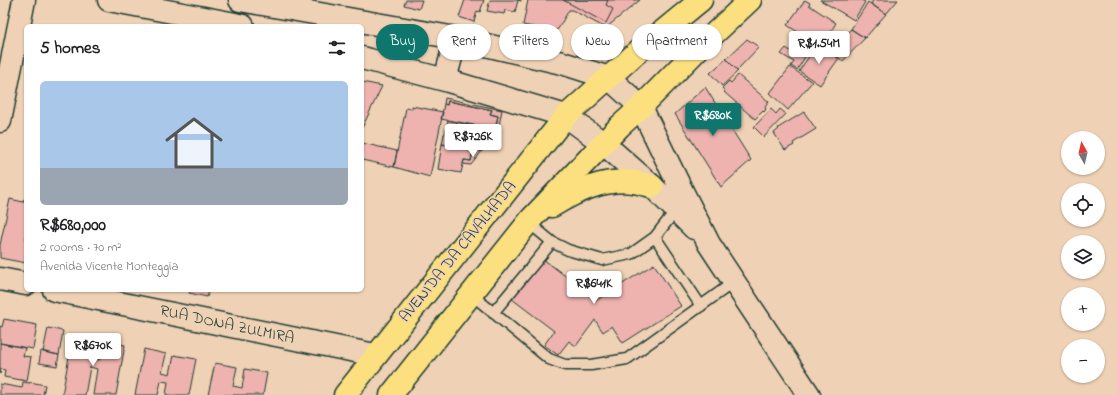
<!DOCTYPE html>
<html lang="en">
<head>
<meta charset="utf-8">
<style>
  body { margin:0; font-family:"Indie Flower",sans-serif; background:#f6f6f6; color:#202124; height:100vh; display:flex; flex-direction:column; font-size:15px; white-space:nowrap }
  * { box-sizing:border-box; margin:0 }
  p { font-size:13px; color:#757577 }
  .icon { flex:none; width:22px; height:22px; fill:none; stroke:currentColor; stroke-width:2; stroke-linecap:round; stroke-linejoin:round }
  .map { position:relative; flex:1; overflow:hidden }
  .drawer { position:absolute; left:24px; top:24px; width:340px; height:268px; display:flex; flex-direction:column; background:#fff; border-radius:6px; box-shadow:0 1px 3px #0004 }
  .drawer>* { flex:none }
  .banner { position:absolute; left:376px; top:24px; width:380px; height:36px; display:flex; gap:8px }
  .needle { width:26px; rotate:352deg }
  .buttons { position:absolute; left:1061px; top:131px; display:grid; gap:8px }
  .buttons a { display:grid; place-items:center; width:44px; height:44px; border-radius:50%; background:#fff; box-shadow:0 1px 3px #0004; font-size:20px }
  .price { position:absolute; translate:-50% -34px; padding:0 9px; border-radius:4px; background:#fff; color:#222; font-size:13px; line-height:26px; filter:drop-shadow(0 1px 2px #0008) }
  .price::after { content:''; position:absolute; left:50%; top:24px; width:12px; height:9px; margin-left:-6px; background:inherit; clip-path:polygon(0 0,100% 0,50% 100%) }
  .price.current { background:#0f766e; color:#fff }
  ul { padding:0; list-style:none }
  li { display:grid; align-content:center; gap:8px; height:212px; padding:0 16px }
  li+li { border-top:1px solid #e0e0e0 }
  li span { display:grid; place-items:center; height:124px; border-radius:6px; color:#555 }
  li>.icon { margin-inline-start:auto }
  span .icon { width:72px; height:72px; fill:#fffc; stroke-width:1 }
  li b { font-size:17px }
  h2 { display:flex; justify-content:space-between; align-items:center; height:48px; padding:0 16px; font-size:17px }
  .pill { padding:0 14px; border-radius:18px; background:#fff; box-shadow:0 1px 3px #0004; font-size:14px; line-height:36px }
  .pill.current { background:#0f766e; color:#fff }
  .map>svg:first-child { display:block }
</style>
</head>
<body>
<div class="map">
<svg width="1117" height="395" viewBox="0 0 1117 395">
  <rect width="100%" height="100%" fill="#efd1b5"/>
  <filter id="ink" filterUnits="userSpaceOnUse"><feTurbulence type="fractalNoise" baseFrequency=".025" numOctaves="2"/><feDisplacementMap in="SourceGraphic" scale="8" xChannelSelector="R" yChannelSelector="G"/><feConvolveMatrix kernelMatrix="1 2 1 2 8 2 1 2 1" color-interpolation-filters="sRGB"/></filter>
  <g filter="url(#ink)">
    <path fill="#eeb3ae" stroke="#1f3d34" d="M406 0H422L419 9 404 5Z
      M465 0H484L480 12 477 11 474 22 459 17Z
      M490 0H521V1L518 0 515 12 505 10 504 14 487 11Z
      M528 0H640L607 27 602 26 572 10H569L558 29 554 31 523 25Z
      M563 0H608L606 5 613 9 606 23Z
      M805 0 810 3 809 5 836 23 828 36 831 38 824 49 787 25Z
      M820 0H861L865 2 854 20Z
      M873 0H898L886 14 871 4Z
      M868 2 886 14 865 38 851 29Z
      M851 29 865 38 843 61 829 52Z
      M747 39 759 47 737 70 726 59Z
      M798 41 807 47 801 55 805 57 797 70 791 66 794 62 781 54 786 48 792 52Z
      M817 45 839 58 820 85 799 71Z
      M726 59 738 71 722 86 710 73Z
      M790 67 812 82 788 110 770 93Z
      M738 75 769 102 765 107 766 109 764 112 763 111 755 119 749 114 724 92 725 91 722 88 729 81 731 83Z
      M362 82 382 86 362 128Z
      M705 87 751 160 721 187 675 114Z
      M445 98 502 110 498 131 495 130 498 116 490 114 492 110 448 101 447 105 444 104Z
      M448 101 492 110 490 114 498 116 495 130 441 119 444 104 447 105Z
      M412 106 443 112 430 177 394 167 406 108 412 109Z
      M771 109 776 114 780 109 786 114 764 137 754 127Z
      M804 112 816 129 793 143 794 145 785 150 774 133 779 129 778 128Z
      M448 120 478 126 473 150 442 144 444 134H445Z
      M478 126 498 131 482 151 473 150Z
      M362 143 397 151 394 167 362 160Z
      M442 144 473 150 471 161 464 160 461 173 438 169Z
      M473 150 482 151 471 165 463 164 464 160 471 161Z
      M10 199 23 202 24 199H26V263L0 258V245Z
      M543 259 597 300 654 264 681 306 623 343 612 326 603 332 595 320 576 346 569 341 558 355 544 345 554 331 512 299Z
      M190 290H209L207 297 189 293Z
      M4 319 37 325 33 349 0 343V326L2 327Z
      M48 328 63 331 59 355 43 352Z
      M73 335 95 339 92 358 100 360 104 341 125 345 116 395H93L97 369 90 367 85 395H62Z
      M0 343 25 348 23 356 31 357 27 381 4 377 5 370 1 369 0 374Z
      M144 349 166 354 162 372 170 374 174 355 196 359 189 395H166L168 382 161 381 158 395H135Z
      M41 351 59 355 57 366 39 363Z
      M215 363 237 367 233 386 242 388 245 369 267 373 263 395H208Z
      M23 382 30 383V382L45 385 43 395H0V384L22 388Z"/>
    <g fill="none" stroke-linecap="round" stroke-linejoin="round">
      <defs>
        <path id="service" d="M528 222 552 242 568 250 602 260 631 254 655 237 676 210
          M655 237 701 306
          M471 294 549 359 565 365H591L627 359 734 282
          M493 313 552 242"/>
        <path id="tertiary" d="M0 121 24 0
          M0 279 26 284
          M54 290 375 355"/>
        <path id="secondary" d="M109 0 230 23 243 26
          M240 0 456 38 562 63 609 78 641 107 680 187 709 244 809 395
          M362 58 445 80 566 116 603 143 652 186 694 228
          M445 80 456 38"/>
        <path id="primary" d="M552 206C577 191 604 178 634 182 640 183 646 185 652 186
          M345 395 566 116 635 54 701 0
          M391 395 531 219 620 126 641 107 699 48 750 0"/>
      </defs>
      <use href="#service" stroke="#1f3d34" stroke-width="13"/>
      <use href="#tertiary" stroke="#1f3d34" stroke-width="25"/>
      <use href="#secondary" stroke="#1f3d34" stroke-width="25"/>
      <use href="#primary" stroke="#1f3d34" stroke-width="25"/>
      <use href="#service" stroke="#efd1b5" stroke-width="10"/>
      <use href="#tertiary" stroke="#efd1b5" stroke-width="22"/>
      <use href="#secondary" stroke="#efd1b5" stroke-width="22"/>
      <use href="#primary" stroke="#fce080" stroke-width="22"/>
    </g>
  </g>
  <g text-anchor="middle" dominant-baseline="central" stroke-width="3" stroke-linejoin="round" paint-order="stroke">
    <g font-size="16" fill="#1f3d34" stroke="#efd1b5">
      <text transform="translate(458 252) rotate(-51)">AVENIDA DA CAVALHADA</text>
      <text transform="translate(227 325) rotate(12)">RUA DONA ZULMIRA</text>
    </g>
  </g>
</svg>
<div class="buttons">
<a><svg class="needle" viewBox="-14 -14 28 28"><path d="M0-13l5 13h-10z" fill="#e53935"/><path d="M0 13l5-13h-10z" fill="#757577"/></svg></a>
<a><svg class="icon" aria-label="locate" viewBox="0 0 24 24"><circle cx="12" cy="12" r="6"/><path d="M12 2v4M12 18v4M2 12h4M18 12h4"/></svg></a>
<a><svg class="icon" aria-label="layers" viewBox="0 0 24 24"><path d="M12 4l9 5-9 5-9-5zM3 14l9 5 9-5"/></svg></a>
<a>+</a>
<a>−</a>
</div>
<b class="price" style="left:819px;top:65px">R$1.54M</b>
<b class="price current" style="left:713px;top:137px">R$680K</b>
<b class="price" style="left:473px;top:158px">R$726K</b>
<b class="price" style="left:594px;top:305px">R$641K</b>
<b class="price" style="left:93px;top:367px">R$670K</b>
<div class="banner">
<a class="pill current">Buy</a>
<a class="pill">Rent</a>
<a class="pill">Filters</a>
<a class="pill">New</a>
<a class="pill">Apartment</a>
</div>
<section class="drawer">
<h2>5 homes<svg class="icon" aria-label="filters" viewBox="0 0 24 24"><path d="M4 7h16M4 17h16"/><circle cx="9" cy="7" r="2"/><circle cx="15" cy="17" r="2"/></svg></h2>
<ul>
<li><span style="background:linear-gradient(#a9c7e8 70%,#9aa5b1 0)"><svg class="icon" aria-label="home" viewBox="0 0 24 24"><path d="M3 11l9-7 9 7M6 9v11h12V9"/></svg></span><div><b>R$680,000</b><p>2 rooms · 70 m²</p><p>Avenida Vicente Monteggia</p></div></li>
</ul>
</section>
</div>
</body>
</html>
